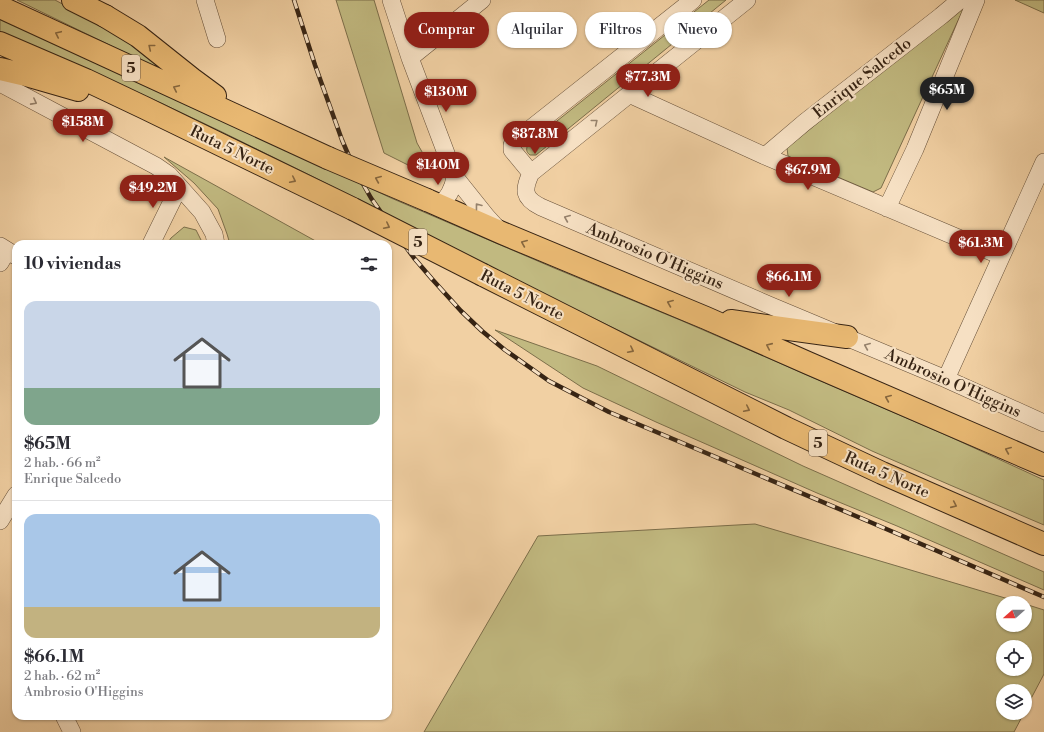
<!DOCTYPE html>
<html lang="es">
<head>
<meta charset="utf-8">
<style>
  body { margin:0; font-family:"Libre Bodoni",serif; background:#f7f7f7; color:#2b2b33; height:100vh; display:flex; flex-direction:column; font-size:15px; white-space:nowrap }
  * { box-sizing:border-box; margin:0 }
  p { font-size:13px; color:#7c7c81 }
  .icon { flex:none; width:22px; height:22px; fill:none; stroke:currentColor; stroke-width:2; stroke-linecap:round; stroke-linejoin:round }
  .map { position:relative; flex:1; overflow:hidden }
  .side { position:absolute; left:12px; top:240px; width:380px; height:480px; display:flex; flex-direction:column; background:#fff; border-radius:12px; box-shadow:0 1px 3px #0004 }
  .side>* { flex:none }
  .hud { position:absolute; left:404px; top:12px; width:380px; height:36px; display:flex; gap:8px }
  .needle { width:26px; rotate:249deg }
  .fabs { position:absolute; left:996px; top:596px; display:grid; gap:8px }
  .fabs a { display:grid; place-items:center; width:36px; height:36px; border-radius:50%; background:#fff; box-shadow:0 1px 3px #0004; font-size:20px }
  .price { position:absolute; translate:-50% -34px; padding:0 9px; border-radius:14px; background:#8f2418; color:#fff; font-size:13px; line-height:26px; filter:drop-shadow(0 1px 2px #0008) }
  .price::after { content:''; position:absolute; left:50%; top:24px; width:12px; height:9px; margin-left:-6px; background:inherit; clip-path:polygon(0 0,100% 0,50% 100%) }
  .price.selected { background:#222; color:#fff }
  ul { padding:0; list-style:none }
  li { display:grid; align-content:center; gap:8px; height:212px; padding:0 12px }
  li+li { border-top:1px solid #e1e1e2 }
  li span { display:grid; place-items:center; height:124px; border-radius:12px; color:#555 }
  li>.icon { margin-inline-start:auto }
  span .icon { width:72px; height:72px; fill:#fffc; stroke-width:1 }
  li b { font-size:17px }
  h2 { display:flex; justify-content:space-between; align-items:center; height:48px; padding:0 12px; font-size:17px }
  .chip { padding:0 14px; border-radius:18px; background:#fff; box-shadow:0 1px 3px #0004; font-size:14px; line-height:36px }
  .chip.selected { background:#8f2418; color:#fff }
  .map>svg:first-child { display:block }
</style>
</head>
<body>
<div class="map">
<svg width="1044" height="732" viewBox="0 0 1044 732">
  <rect width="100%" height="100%" fill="#f1d0a3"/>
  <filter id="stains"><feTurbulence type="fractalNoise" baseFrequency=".005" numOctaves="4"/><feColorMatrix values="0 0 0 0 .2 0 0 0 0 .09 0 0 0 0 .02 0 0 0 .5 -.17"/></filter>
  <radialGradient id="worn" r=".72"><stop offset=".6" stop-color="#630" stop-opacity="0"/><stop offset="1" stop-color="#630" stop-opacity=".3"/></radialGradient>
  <path fill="#c1b980" stroke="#7c6e4a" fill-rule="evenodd" d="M17 0H55L109 29 139 49 169 74Z
    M336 0H374L417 143 438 180 384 153Z
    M709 0H726L536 155H530C526 152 526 149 528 144Z
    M1015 0H1044V13Z
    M967 1 881 188 873 192 788 156 787 148Z
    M0 15 391 198 554 268 680 320 946 435 1044 480V525L950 485 872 451 789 410 745 392 550 297 354 197 220 131 161 103 0 32Z
    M164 157 321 244H230L227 234 218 209 194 183Z
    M184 227 196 230 203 244H167L171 238Z
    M495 330 597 366 704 418 803 466 1044 572V590L897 526 817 493 656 422 583 388Z
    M755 524 1022 603H1003V625H1025V604L1044 610V674L1025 710V691H1003V713H1024L1014 732H424L538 536ZM1003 647H1025V669H1003Z"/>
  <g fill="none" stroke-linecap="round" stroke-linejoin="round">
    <defs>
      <path id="street" d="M205 0 217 39
        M391 0 410 58 455 177 487 217 498 229
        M747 0 531 173C523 190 523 198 541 207L769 305 946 379 1044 423
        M410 58 482 0
        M0 83 156 166 169 175 202 212 214 234 216 244
        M629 94 765 156 1001 256
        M765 156 805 122 941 16 960 0
        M531 173 512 150V145L515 141 693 0
        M439 206C448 198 453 190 455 177
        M887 208 915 149 976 0
        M151 244 179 187
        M0 246 16 256
        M0 263 7 251
        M946 379 1044 162
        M0 521 16 495
        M64 716 72 732"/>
      <path id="primary" d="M73 0 105 16"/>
      <path id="highway" d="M0 7 328 158
        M105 16 138 36 192 79 215 96
        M0 43 86 80 145 108 353 209
        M0 69 26 75 78 90
        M427 200 502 233 706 318 808 363 1044 465
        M483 275 786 428 882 473 1044 544
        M731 321 847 337"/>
    </defs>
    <use href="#street" stroke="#664f38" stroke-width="18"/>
    <use href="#primary" stroke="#372414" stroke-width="24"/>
    <use href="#highway" stroke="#372414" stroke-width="24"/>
    <use href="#street" stroke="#f6e0c3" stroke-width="17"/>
    <use href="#primary" stroke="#e8b872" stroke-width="22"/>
    <use href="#highway" stroke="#e8b872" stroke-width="22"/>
    <defs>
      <path id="rail" d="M294 0 315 65 342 140 354 168 371 198 397 235 414 258 432 279 461 311 482 331 505 350 549 381 609 412 870 522 1044 597"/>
    </defs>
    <use href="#rail" stroke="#372414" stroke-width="4.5"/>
    <use href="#rail" stroke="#f6e0c3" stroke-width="3" stroke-dasharray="9" stroke-linecap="butt"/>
    <defs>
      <path id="highway-bridge" d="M328 158 427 200
        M353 209 483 275"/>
    </defs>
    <use href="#highway-bridge" stroke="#372414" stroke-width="24" stroke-linecap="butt"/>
    <use href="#highway-bridge" stroke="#e8b872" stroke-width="22"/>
  </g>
  <defs><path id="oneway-chevron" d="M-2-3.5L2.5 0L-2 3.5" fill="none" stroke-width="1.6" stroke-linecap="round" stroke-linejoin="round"/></defs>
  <g stroke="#87673e">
    <use href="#oneway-chevron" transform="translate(58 34) rotate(-155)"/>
    <use href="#oneway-chevron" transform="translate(151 47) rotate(-141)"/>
    <use href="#oneway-chevron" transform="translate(176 88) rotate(-155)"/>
    <use href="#oneway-chevron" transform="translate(378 179) rotate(-157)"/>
    <use href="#oneway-chevron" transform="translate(293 180) rotate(26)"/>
    <use href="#oneway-chevron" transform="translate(387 226) rotate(27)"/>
    <use href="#oneway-chevron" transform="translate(524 243) rotate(-157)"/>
    <use href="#oneway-chevron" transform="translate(670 303) rotate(-158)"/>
    <use href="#oneway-chevron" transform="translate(769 346) rotate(-156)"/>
    <use href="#oneway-chevron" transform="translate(631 350) rotate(27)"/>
    <use href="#oneway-chevron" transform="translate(888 398) rotate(-157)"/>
    <use href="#oneway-chevron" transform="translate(747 409) rotate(26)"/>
    <use href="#oneway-chevron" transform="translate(1008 450) rotate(-157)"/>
    <use href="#oneway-chevron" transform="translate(954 505) rotate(24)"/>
  </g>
  <g stroke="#96826c">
    <use href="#oneway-chevron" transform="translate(34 102) rotate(28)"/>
    <use href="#oneway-chevron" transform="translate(595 122) rotate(-39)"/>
    <use href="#oneway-chevron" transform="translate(478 206) rotate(-128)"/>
    <use href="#oneway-chevron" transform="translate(567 218) rotate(-157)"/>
    <use href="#oneway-chevron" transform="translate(867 346) rotate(-157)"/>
  </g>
  <g text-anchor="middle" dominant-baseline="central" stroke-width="4" stroke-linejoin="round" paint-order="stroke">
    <g fill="#f6e0c3" stroke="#705c48" stroke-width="1">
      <rect x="122" y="55" width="18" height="26" rx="3"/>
      <rect x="409" y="229" width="18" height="26" rx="3"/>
      <rect x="809" y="430" width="18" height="26" rx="3"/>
    </g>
    <g font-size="15" font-weight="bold" fill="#372414">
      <text x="131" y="68">5</text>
      <text x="418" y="242">5</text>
      <text x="818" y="443">5</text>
    </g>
    <g font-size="16" fill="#372414" stroke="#f6e0c3">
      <text transform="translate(862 78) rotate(-38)">Enrique Salcedo</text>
      <text transform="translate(232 150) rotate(26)">Ruta 5 Norte</text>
      <text transform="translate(655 256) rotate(23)">Ambrosio O'Higgins</text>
      <text transform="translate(522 295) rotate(27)">Ruta 5 Norte</text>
      <text transform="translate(953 383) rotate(24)">Ambrosio O'Higgins</text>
      <text transform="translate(887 475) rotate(24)">Ruta 5 Norte</text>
    </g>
  </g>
  <rect width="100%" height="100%" filter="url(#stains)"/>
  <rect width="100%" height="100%" fill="url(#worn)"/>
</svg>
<div class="fabs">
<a><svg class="needle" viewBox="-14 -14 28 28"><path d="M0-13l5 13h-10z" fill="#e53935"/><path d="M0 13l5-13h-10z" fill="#7c7c81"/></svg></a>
<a><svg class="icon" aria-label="locate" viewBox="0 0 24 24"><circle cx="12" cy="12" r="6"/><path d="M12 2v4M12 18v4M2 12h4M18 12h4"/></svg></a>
<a><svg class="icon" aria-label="layers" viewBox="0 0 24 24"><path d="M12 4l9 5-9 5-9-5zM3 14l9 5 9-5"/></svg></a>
</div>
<b class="price" style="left:648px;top:98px">$77.3M</b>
<b class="price selected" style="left:947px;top:111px">$65M</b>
<b class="price" style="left:446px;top:113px">$130M</b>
<b class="price" style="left:83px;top:143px">$158M</b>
<b class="price" style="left:535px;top:155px">$87.8M</b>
<b class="price" style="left:438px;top:186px">$140M</b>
<b class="price" style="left:808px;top:191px">$67.9M</b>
<b class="price" style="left:153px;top:209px">$49.2M</b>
<b class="price" style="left:981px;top:264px">$61.3M</b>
<b class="price" style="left:789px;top:298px">$66.1M</b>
<div class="hud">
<a class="chip selected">Comprar</a>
<a class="chip">Alquilar</a>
<a class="chip">Filtros</a>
<a class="chip">Nuevo</a>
</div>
<section class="side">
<h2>10 viviendas<svg class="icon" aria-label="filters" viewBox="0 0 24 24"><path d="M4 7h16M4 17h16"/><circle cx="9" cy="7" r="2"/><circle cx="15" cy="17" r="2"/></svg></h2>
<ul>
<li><span style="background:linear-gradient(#c9d6e8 70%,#7fa58c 0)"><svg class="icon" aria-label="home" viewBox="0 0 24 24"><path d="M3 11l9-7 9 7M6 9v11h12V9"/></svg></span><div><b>$65M</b><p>2 hab. · 66 m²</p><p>Enrique Salcedo</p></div></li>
<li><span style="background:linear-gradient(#a9c7e8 75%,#c2b280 0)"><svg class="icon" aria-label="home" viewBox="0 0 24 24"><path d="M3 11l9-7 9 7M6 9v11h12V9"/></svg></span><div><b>$66.1M</b><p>2 hab. · 62 m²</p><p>Ambrosio O'Higgins</p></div></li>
</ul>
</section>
</div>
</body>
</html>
